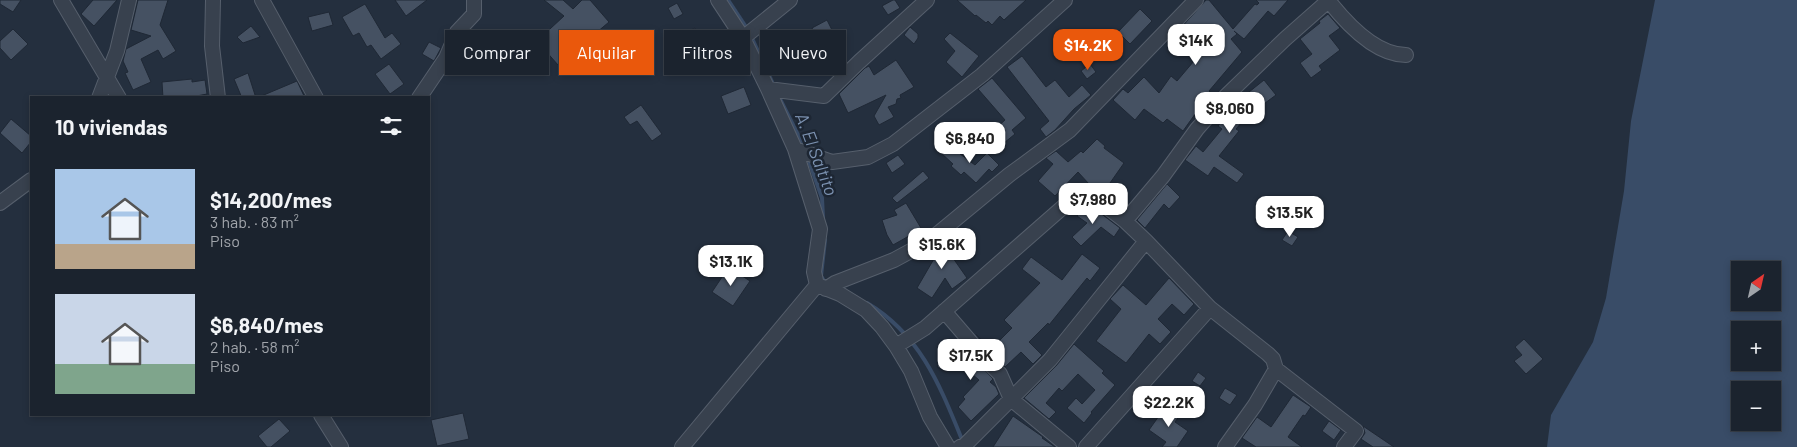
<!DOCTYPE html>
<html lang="es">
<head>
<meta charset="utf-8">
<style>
  body { margin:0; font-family:Barlow,sans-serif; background:#242b36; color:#f1f3f6; height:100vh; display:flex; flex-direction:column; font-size:19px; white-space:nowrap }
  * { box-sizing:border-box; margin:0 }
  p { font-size:16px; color:#a0a4aa }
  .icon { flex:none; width:28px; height:28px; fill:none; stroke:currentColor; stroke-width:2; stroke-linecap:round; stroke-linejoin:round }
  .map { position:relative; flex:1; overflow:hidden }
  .panel { position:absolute; left:30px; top:96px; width:400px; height:320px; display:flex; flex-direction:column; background:#1b232e; border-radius:0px; box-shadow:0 2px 8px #0003,0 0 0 1px #39404a }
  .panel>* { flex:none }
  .top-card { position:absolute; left:445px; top:30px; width:475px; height:45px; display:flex; gap:10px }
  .needle { width:32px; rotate:34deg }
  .controls { position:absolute; left:1731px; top:261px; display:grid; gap:10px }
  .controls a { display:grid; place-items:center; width:50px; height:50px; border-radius:0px; background:#1b232e; box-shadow:0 2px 8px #0003,0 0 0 1px #39404a; font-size:25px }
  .price { position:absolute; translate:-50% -42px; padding:0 11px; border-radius:10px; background:#fff; color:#222; font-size:16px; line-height:32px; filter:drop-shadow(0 1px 2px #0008) }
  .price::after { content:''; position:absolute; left:50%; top:30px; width:15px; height:11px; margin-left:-8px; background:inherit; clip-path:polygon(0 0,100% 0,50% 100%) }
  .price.active { background:#ea580c; color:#fff }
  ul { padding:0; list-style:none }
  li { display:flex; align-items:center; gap:15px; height:125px; padding:0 25px }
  li span { display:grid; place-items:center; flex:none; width:140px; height:100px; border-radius:0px; color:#555 }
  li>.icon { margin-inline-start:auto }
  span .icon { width:60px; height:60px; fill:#fffc; stroke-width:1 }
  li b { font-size:21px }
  h2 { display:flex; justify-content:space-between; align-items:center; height:60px; padding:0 25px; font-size:21px }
  .tag { padding:0 18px; border-radius:0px; background:#1b232e; box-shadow:0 2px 8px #0003,0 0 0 1px #39404a; font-size:18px; line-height:45px }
  .tag.active { background:#ea580c; color:#fff }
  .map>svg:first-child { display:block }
</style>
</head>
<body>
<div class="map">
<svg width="1797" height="447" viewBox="0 0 1797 447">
  <rect width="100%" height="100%" fill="#242f3e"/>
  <path fill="#394c67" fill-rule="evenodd" d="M1655 0H1797V447H1547L1551 415 1593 342 1606 298 1624 191 1631 121ZM1740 270H1772V302H1740ZM1740 330H1772V362H1740ZM1740 390H1772V422H1740Z"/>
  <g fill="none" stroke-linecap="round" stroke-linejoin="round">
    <path stroke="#394c67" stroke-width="4" d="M728 0 748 30
      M751 36 774 86
      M778 95 804 147
      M808 158 822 198 823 218
      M825 240 821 276 824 281 831 282
      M867 303C921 335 940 386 963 442"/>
  </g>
  <path fill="#455162" stroke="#1f2835" d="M0 0H21L13 12 0 4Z
    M93 0H117L94 26 81 14Z
    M138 0H168L160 25 176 51 163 59 158 50 141 59 151 82 133 90 125 73 128 72 123 61 126 49 151 36 131 30Z
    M395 0H427L406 16Z
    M544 0H563L573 9 582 0H590L609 22 558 65 537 41 564 16Z
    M893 0H895L900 8 888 15 882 6Z
    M957 0H1026L1004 20 1000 16 992 25 988 21 986 23 976 15 975 16Z
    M1206 0H1209L1233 29 1255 4 1257 5 1259 3 1256 0H1288L1274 16 1268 11 1244 39 1234 31 1237 34 1231 39 1242 52 1209 91 1215 96 1206 105 1203 103 1183 131 1167 119 1163 123 1144 109 1135 120 1113 100 1123 89 1128 93 1144 77 1159 93 1171 76 1177 81 1199 55 1179 30Z
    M677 3 683 14 674 19 668 8Z
    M365 4 385 38 392 33 401 44 381 59 371 45 367 47 359 33 353 36 342 17Z
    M1140 9 1152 21 1130 44 1118 32Z
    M329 12 333 25 312 31 308 17Z
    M1328 14 1340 28 1329 36 1340 50 1319 66 1322 70 1311 78 1300 63 1312 54 1300 39 1320 23 1319 21Z
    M827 20 837 40 822 47 812 28Z
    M251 26 260 37 243 43 237 37Z
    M910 27 918 34V38L914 44 904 35Z
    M695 28 704 46 691 52 683 34Z
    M13 29 28 44 11 60 0 48V41Z
    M950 33 979 56 962 77 946 62 955 51 944 39Z
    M1095 33 1107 48 1092 59 1082 45Z
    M429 42 441 48 434 61 422 54Z
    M1022 56 1046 87 1055 80 1069 97 1082 85 1091 95 1074 109 1055 130 1046 137 1040 129 1049 121 1007 67Z
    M896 60 914 87 900 95 901 98 897 99 896 104 888 107 894 117 879 125 874 116 886 95 848 113 839 94 865 68 869 66 874 75Z
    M389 64 404 84 390 94 375 74Z
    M1090 64 1096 72 1087 79 1081 71Z
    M248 73 256 98H242L234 79Z
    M992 78 1026 118 1012 130 1015 134 1004 143 994 130 1005 120 978 89Z
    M192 79V82L205 80 207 94 186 98H163L162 82Z
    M1264 80 1276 95 1257 109 1252 116 1249 114 1236 129 1239 131 1219 156 1244 174 1237 183 1214 167 1208 176 1185 160 1196 146 1203 152 1222 129 1218 126 1225 117 1221 114 1228 107 1232 110 1244 96Z
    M297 81 305 98 259 97Z
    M744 87 751 105 728 114 721 96Z
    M641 105 662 134 652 141 637 121 630 125 624 117Z
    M11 119 31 136V142L22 153 0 133Z
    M1097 139 1105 146 1104 148 1124 163 1103 193 1089 184 1078 172 1055 196 1038 181 1053 164 1046 158 1056 151 1068 162 1081 151 1083 153Z
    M948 145 975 165 987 153 999 165 992 172 989 169 976 183 964 172 961 175 951 166 953 164 940 152Z
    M898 155 905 164 892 173 886 163Z
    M923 171 929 178 897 203 892 198Z
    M1167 184 1180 197 1169 209 1164 204 1145 228 1137 220Z
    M906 203 924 233 911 240 909 236 893 245 887 235 882 220 897 215 894 210Z
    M1085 205 1091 206 1120 228 1114 237 1101 227 1081 246 1072 237 1087 223 1077 216Z
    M1288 231 1298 237 1292 246 1282 240Z
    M948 239 959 254 953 258 967 278 952 289 945 278 932 298 917 288 935 257 931 251Z
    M1082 254 1100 268 1090 281 1087 278 1049 325 1048 323 1029 342 1042 355 1033 364 1021 352 1005 367 976 334 990 350 1012 328 1004 320 1040 283 1022 269 1031 257 1062 280Z
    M733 270 750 281 733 306 712 292 722 277Z
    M1169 278 1194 304 1184 315 1172 304 1158 319 1171 332 1160 344 1149 334 1126 363 1096 341 1121 309 1110 299 1123 285 1146 305Z
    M1524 339 1543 359 1526 374 1514 361 1522 355 1515 347Z
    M953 344 959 348 962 345 993 379 990 382 996 387 999 394 971 421 958 407 965 399 963 397 979 380 959 363 947 372 937 367Z
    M1074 344 1104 371 1102 373 1115 385 1091 412 1092 413 1084 423 1067 408 1076 398 1082 404 1095 390 1078 374 1062 391 1059 388 1046 403 1056 412 1049 419 1024 398 1056 366Z
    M1198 372 1206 378 1200 386 1192 381Z
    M1225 388 1237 395 1230 405 1219 398Z
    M1293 395 1311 407 1305 416 1303 415 1288 437 1302 447H1256L1242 438 1257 417 1271 427Z
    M1166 406 1180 415 1175 422 1188 431 1177 447H1162L1166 442 1149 430Z
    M463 413 469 439 437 446 431 420Z
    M1013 416 1043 437 1042 438 1055 447H993Z
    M279 419 290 431 271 447H267L258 436Z
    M1329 421 1341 430 1334 440 1322 431Z
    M1363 426 1394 447H1373L1361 439 1365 433Z"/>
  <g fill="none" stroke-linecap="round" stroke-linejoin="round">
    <defs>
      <path id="minor" d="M61 0 119 98
        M213 0 212 46 218 98
        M262 0 316 98
        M718 0 743 38 768 89 795 149 820 229 814 272 817 285
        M1328 0C1346 23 1375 55 1406 55
        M743 38 790 0
        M768 89 824 96 859 62 927 0
        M99 98 117 51 129 0
        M419 98 446 58 457 32 474 14V0
        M795 149 832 162 868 157 893 144 982 75 1065 0
        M0 203 31 180
        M1125 221 1163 176 1197 129 1226 96 1285 39 1328 1
        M820 286 840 294 866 310 882 327 896 346 911 371 930 417 948 447
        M826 289 835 283 894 260 929 241 1009 175 1070 130 1196 0
        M944 311 988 362 1000 374 1011 399 1069 447
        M896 346 925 328 1071 200 1080 196H1087L1095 198 1125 221 1146 241 1210 308 1268 354 1273 359 1276 369 1356 431 1344 447
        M321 415 341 447
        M682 447 817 285
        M960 447 965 445 1050 360 1146 241
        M1086 447 1210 308
        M1225 447 1255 405 1276 369"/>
    </defs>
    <use href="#minor" stroke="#565f6c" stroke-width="16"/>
    <use href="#minor" stroke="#38414e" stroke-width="14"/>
  </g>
  <g text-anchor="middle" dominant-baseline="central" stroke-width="5" stroke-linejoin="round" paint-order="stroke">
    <g font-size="18" font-style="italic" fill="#7c92b1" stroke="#1d2633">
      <text transform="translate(817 154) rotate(69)">A. El Saltito</text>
    </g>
  </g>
</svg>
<div class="controls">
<a><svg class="needle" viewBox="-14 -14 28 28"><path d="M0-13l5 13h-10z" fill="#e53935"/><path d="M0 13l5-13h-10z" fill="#a0a4aa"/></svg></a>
<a>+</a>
<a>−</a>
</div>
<b class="price" style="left:1196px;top:66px">$14K</b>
<b class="price active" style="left:1088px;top:71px">$14.2K</b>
<b class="price" style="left:1230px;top:134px">$8,060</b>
<b class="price" style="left:970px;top:164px">$6,840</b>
<b class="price" style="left:1093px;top:225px">$7,980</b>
<b class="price" style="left:1290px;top:238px">$13.5K</b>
<b class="price" style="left:942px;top:270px">$15.6K</b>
<b class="price" style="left:731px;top:287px">$13.1K</b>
<b class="price" style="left:971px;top:381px">$17.5K</b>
<b class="price" style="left:1169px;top:428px">$22.2K</b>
<div class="top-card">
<a class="tag">Comprar</a>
<a class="tag active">Alquilar</a>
<a class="tag">Filtros</a>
<a class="tag">Nuevo</a>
</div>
<section class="panel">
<h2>10 viviendas<svg class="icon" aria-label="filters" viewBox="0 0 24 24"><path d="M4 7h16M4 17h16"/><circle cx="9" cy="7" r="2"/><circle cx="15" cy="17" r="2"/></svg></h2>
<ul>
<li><span style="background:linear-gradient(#a9c7e8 75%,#b9a48a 0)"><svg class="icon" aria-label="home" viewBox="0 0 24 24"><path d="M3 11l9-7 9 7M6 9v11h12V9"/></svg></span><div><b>$14,200/mes</b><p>3 hab. · 83 m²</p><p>Piso</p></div></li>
<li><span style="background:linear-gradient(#c9d6e8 70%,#7fa58c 0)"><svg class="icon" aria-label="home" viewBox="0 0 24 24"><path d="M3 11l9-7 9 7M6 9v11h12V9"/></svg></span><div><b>$6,840/mes</b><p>2 hab. · 58 m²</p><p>Piso</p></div></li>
</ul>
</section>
</div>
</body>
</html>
